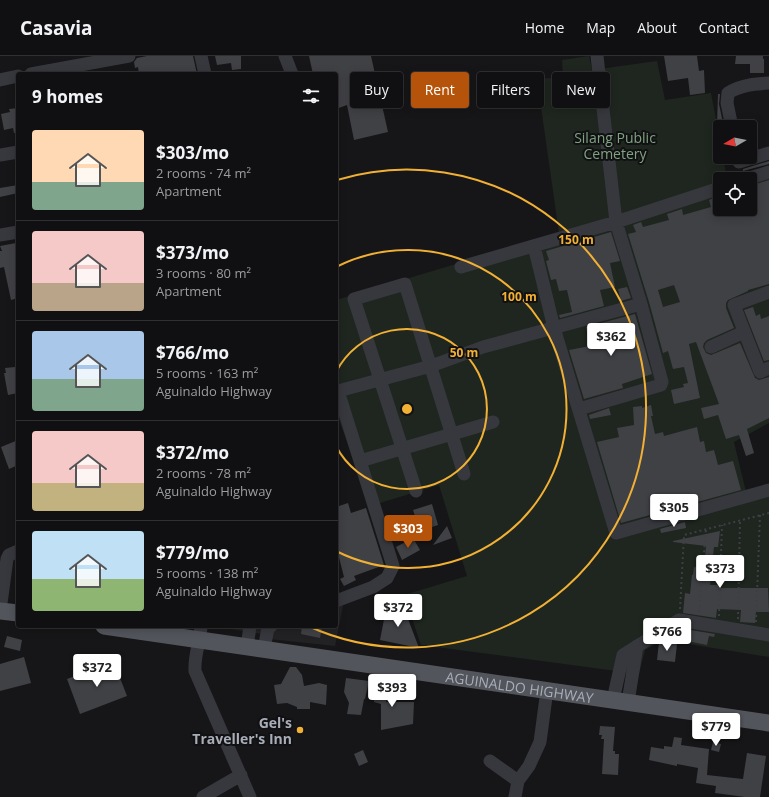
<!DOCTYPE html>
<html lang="en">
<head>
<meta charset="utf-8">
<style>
  body { margin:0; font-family:"Open Sans",sans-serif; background:#19191b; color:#f1f3f6; height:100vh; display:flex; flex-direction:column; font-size:15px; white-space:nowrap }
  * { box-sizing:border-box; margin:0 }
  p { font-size:13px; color:#9c9d9f }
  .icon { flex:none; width:22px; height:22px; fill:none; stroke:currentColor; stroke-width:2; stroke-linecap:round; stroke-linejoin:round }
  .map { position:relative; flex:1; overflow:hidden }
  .sheet { position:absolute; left:16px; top:16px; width:322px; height:556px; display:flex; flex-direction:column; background:#101012; border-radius:4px; box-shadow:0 2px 10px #0003,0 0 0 1px #303032 }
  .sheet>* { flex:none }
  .top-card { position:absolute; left:350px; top:16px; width:359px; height:36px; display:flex; gap:8px }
  .needle { width:26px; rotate:260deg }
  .buttons { position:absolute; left:713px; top:64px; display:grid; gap:8px }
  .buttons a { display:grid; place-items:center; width:44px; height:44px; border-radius:4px; background:#101012; box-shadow:0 2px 10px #0003,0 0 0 1px #303032; font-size:20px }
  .price { position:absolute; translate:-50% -34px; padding:0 9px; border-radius:4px; background:#fff; color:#222; font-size:13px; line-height:26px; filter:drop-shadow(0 1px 2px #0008) }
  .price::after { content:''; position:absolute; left:50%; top:24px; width:12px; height:9px; margin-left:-6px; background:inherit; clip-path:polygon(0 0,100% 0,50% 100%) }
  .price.current { background:#b45309; color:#fff }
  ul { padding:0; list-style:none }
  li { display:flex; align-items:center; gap:12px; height:100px; padding:0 16px }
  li+li { border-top:1px solid #303032 }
  li span { display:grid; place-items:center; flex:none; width:112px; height:80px; border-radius:4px; color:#555 }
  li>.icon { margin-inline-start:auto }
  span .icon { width:48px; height:48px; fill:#fffc; stroke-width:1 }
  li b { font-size:17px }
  h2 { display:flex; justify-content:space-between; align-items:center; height:48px; padding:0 16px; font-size:17px }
  .pill { padding:0 14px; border-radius:4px; background:#101012; box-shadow:0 2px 10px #0003,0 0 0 1px #303032; font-size:14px; line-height:36px }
  .pill.current { background:#b45309; color:#fff }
  header { display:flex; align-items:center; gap:24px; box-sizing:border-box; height:56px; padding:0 20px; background:#101012; border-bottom:1px solid #303032 }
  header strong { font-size:19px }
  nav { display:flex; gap:22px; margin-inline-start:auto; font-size:14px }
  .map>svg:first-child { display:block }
</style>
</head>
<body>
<header>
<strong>Casavia</strong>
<nav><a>Home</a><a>Map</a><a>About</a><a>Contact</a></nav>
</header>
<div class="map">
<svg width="769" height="741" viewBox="0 0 769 741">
  <rect width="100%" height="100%" fill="#161618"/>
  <path fill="#222225" d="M344 545 335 590 269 583 275 572 278 570H336V548Z
    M212 570H265L261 578Z"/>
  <path fill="#1e261f" d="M589 0 592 14 657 5 665 44 711 37 720 84V101H723L727 123H720V153H750V123H734L769 112V367L734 386 748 444 769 439V601L664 584 645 594 639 618 421 589 404 539 467 520 439 429 370 450 336 355V244L559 177 537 23 563 21 562 4Z"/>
  <path fill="#404145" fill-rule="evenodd" d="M147 0H193L197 18H139L138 11 135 12 134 6 137 2Z
    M215 0H241V13L232 14 231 7 217 9Z
    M309 0H371L388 76 354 84 347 49 336 53V18H313Z
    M664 0H697L699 15 704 14 705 37 690 39 688 22 668 25Z
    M736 0H763V3H764V17H750V8H735Z
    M718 38H720L719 48 723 67 717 68Z
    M18 52V77H14L13 72 4 74 1 58 10 56 9 53Z
    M769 105V108L743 115V113Z
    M769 124V228L748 234V235L728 244 726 247V252L734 272 707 284 704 287 703 291 706 297 711 299 740 287 755 322 759 324 769 321V362L747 373 754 397 746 400 739 379 726 383 718 359 704 363 701 352 719 348 696 286 689 288 700 342 674 348 671 334 684 331 683 328 688 327 684 311 673 313 668 295 663 297 649 246 628 178 636 176 633 169 641 166 643 171 669 164 667 158 682 153 683 159 711 151 709 144 720 140V153H730L731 157 750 153V130ZM674 229 680 246 663 251 658 234Z
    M18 129V137L0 141V132Z
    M611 176 620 205 610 207 615 231 600 234 604 250 560 262 559 259 572 256 567 234 559 235 556 223 551 224 546 205 549 204 546 195Z
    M16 187 18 199V242L11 244 4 211 0 212V195H2L0 190Z
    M627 231 631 242 621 245 618 233Z
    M753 251 756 260 760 258 761 263 769 260V304L764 305 744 254Z
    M635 258 652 318 622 328 623 332 584 343 569 294 590 290 586 271Z
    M15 311V313L18 312V337L8 339 4 317H6L5 312Z
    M651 349 653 360H651L655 378 663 376 664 380 697 371 700 386 704 385 706 396 714 394 718 409 733 405 741 434 621 467 597 386 619 381 617 372 634 369 633 351 642 350V352Z
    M609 352 611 359 590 363 589 359Z
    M18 384V409L9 413 1 391Z
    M348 447 351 457 366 452 384 509 354 520 356 524 344 530 340 523 344 521 336 490V451Z
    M432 448 438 469 420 475 413 454Z
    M685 466 686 472 661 477 660 473Z
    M447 470 452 482 433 489Z
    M720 475 718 491H714L710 529H719V532H768L769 556H756L755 567 740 566 741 554 717 553 716 562 683 557 685 537 690 538 692 519H693L694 511 704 512 706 490 673 486V485Z
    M413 482 420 494 402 504 396 491Z
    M396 546 402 547 419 592 380 584 386 553 394 554Z
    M302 570H322L320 582 301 578Z
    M684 573 715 578 714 581 709 580 707 589 682 584Z
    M7 580 22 584 20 595 4 591Z
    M659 586 677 588 675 606 657 604Z
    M24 601 31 627 0 635V608Z
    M106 608 108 612 115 609 127 640 80 658 67 623Z
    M290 611H296L302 619 304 630 319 627 327 629 326 649 310 646V653H297V651L287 647 277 648 274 629 281 628Z
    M387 621 394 622 386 646H414L413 668 381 674V648L374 646 373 626 383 630Z
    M346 622 369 625 365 643H364L361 659 347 658 349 647 344 636Z
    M600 670 615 671 613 695H615V698H619L618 719 602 718 604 683H601L602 679H599Z
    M674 681 682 682 681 689 709 693 707 719 743 723 747 697 766 700 760 741H745L715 737 716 730 696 727 698 712 677 708V710L649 704 651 691 664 693V690L672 691Z
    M713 686 721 688 719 696 711 694Z
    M363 694 368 706 359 710 354 698Z"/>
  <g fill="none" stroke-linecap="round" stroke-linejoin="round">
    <path stroke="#3d3f44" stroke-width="2" stroke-dasharray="2 3" stroke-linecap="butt" d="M680 553 684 479 769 457
      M699 556 706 473
      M719 560 722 469
      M738 563 740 464
      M756 566 760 459"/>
    <path stroke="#37383d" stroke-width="13" d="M201 0 205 18
      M285 0 292 18
      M31 18 129 0
      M0 24 18 20
      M732 71 727 47 728 37C741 29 754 28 769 27
      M0 99 18 96
      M738 101 739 106 769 97
      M747 123 769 116
      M0 179 18 176
      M534 190 554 272 616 477 769 434
      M461 211 616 166 720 132
      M769 236 734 249 760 316 769 312
      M711 291 744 276
      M579 353 661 329 662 326 641 248 616 166 597 0
      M360 405 493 366
      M416 435 354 243 405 228 464 418
      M336 545 373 531 387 522 393 510 338 335 431 310 483 291 641 248
      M0 555 7 503 9 499 18 495
      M201 570C200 587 194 599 195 615L250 741
      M247 591 250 570
      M264 593 268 572 271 570
      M613 644 623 599 679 564 769 579
      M628 646 637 590
      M490 705 518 725
      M203 741 241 719
      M515 741 518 725 529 710 540 686 547 634"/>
    <g stroke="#53555c" stroke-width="17">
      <path d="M0 555 18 557"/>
      <path id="s1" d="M104 570 769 667"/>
    </g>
  </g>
  <g fill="none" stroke="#f2b134" stroke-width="2">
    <path d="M336 316A80 80 0 1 1 336 390"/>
    <path d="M336 211A159 159 0 1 1 336 495"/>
    <path d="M337 124A239 239 0 1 1 308 570"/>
  </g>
  <circle fill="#f2b134" stroke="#111113" stroke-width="1.5" cx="300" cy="674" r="4"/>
  <g text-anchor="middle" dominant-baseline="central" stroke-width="4" stroke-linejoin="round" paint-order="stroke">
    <g font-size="14" fill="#7fa381" stroke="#111113">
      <text x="615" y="81">Silang Public<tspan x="615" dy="16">Cemetery</tspan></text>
    </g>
    <g font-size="14" fill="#a8adb8" stroke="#111113">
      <text stroke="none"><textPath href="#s1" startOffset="420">AGUINALDO HIGHWAY</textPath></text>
    </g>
    <g font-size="14" font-weight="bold" fill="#a8adb8" stroke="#111113" text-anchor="end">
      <text x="292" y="666">Gel's<tspan x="292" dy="16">Traveller's Inn</tspan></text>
    </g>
  </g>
  <circle cx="407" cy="353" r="6" fill="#f2b134" stroke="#111113" stroke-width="2"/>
  <g font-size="12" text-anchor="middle" font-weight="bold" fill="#f2b134" stroke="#111113" stroke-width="4" stroke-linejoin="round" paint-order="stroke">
    <text x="576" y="188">150 m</text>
    <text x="519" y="245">100 m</text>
    <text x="464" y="301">50 m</text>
  </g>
</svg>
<div class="buttons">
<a><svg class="needle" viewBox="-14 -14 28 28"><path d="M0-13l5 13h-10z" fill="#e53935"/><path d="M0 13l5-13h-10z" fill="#9c9d9f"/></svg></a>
<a><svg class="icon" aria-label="locate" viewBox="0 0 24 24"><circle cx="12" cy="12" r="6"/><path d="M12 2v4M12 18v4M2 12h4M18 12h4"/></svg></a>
</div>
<b class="price" style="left:611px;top:301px">$362</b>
<b class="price" style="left:674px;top:472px">$305</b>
<b class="price current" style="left:408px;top:493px">$303</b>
<b class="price" style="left:720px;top:533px">$373</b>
<b class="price" style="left:398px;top:572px">$372</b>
<b class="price" style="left:667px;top:596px">$766</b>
<b class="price" style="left:97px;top:632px">$372</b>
<b class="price" style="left:392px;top:652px">$393</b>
<b class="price" style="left:716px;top:691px">$779</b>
<div class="top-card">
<a class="pill">Buy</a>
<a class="pill current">Rent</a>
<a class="pill">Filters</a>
<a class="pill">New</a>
</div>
<section class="sheet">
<h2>9 homes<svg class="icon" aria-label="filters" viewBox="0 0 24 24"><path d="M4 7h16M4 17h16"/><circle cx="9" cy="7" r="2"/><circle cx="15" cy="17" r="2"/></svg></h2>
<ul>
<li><span style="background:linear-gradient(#ffd9b3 65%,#7fa58c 0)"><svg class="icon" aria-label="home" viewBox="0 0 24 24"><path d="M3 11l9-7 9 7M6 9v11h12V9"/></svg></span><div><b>$303/mo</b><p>2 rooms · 74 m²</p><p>Apartment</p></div></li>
<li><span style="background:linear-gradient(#f6c9c9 65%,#b9a48a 0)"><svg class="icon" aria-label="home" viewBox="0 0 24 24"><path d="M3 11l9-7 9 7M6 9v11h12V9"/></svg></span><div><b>$373/mo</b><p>3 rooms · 80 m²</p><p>Apartment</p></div></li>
<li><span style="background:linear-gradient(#a9c7e8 60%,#7fa58c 0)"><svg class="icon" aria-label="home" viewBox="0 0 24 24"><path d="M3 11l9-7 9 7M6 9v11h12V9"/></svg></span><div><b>$766/mo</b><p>5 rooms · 163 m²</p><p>Aguinaldo Highway</p></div></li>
<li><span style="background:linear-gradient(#f6c9c9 65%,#c2b280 0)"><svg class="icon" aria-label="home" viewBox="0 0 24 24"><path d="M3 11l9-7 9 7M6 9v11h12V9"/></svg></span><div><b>$372/mo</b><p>2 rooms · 78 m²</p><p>Aguinaldo Highway</p></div></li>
<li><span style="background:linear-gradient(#bfe0f5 60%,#8fb573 0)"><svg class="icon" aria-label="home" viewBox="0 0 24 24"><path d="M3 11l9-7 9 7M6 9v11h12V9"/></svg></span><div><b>$779/mo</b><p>5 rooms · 138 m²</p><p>Aguinaldo Highway</p></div></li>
</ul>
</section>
</div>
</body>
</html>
